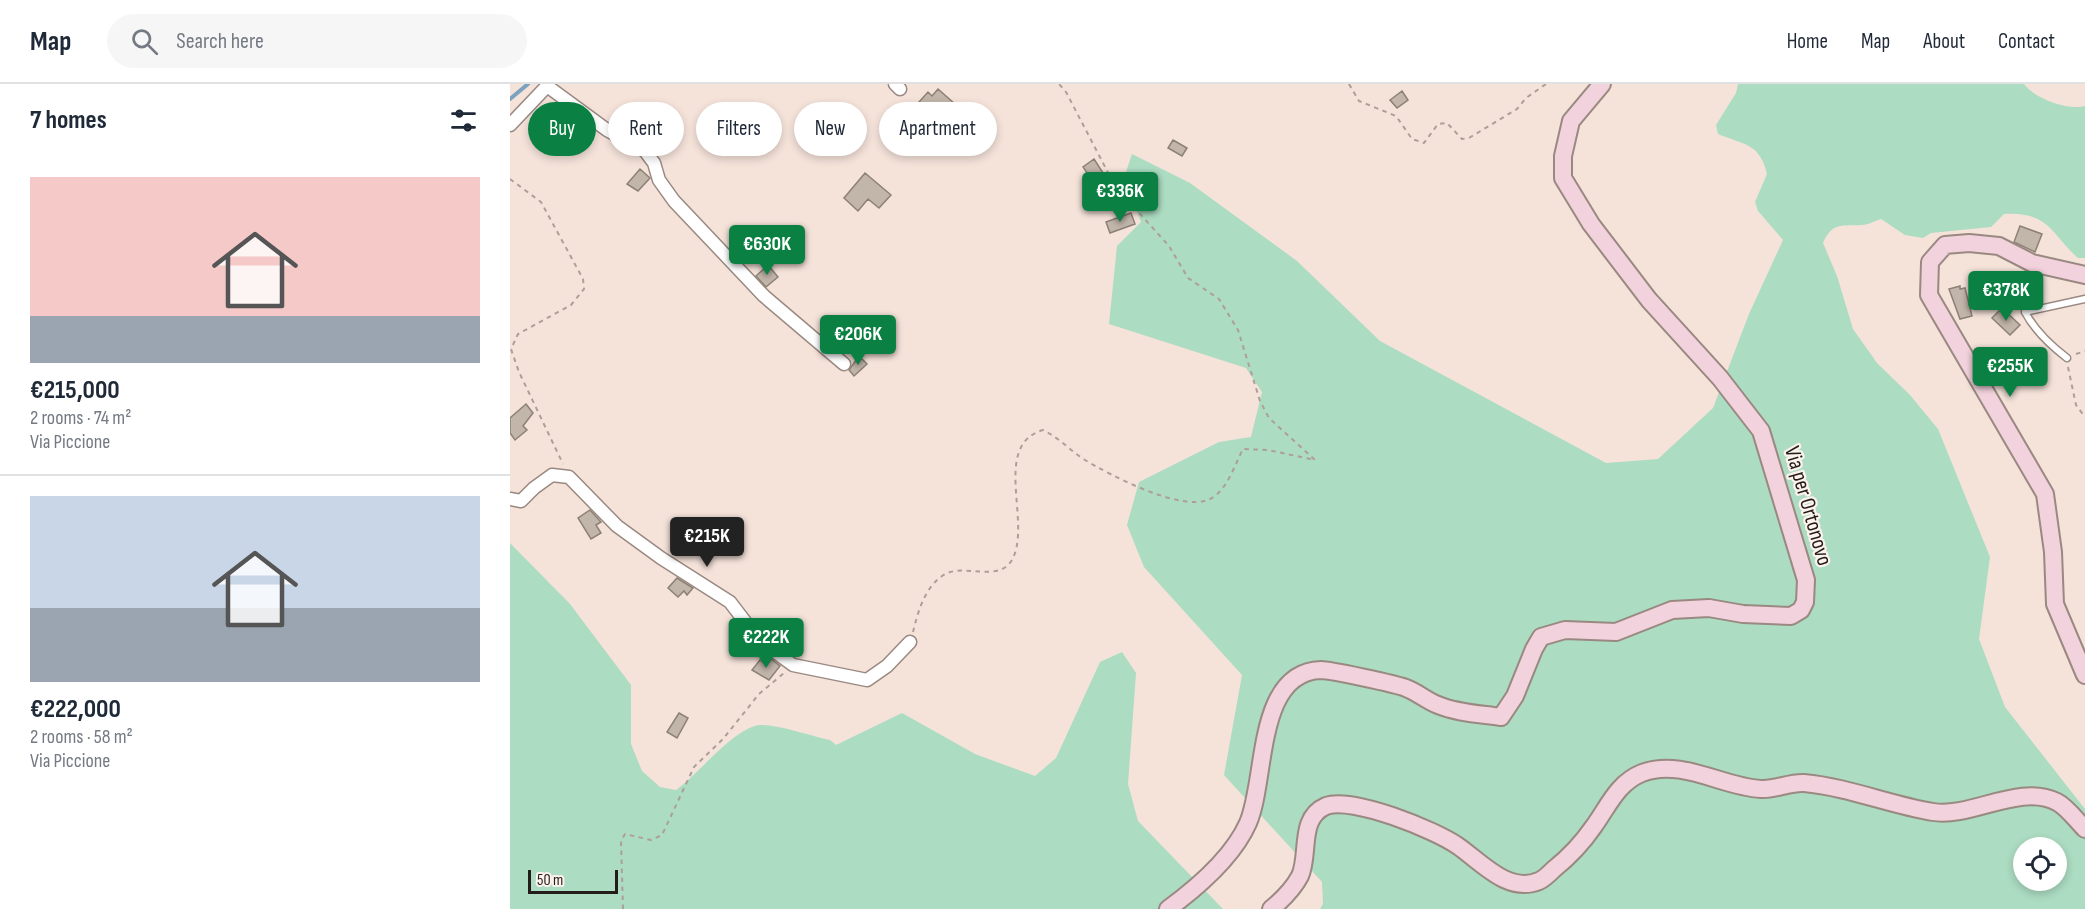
<!DOCTYPE html>
<html lang="en">
<head>
<meta charset="utf-8">
<style>
  body { margin:0; font-family:"Sofia Sans Condensed",sans-serif; background:#f6f6f7; color:#1f2937; height:100vh; display:flex; flex-direction:column; font-size:22px; white-space:nowrap }
  * { box-sizing:border-box; margin:0 }
  p { font-size:20px; color:#747a83 }
  .icon { flex:none; width:33px; height:33px; fill:none; stroke:currentColor; stroke-width:2; stroke-linecap:round; stroke-linejoin:round }
  .map { position:relative; flex:1; overflow:hidden }
  .sheet { display:flex; flex-direction:column; background:#fff; width:510px }
  .sheet>* { flex:none }
  .guide { position:absolute; left:18px; top:18px; width:570px; height:54px; display:flex; gap:12px }
  .fabs { position:absolute; left:1503px; top:753px; display:grid; gap:12px }
  .fabs a { display:grid; place-items:center; width:54px; height:54px; border-radius:50%; background:#fff; box-shadow:0 3px 9px #0003; font-size:30px }
  .scale { position:absolute; left:18px; bottom:15px; width:90px; box-sizing:border-box; padding-left:6px; border:3px solid #231d1a; border-top:0; font-size:16px; line-height:21px; white-space:nowrap; color:#231d1a; -webkit-text-stroke:4px #fdf2ec; paint-order:stroke }
  .price { position:absolute; translate:-50% -51px; padding:0 14px; border-radius:6px; background:#0b8043; color:#fff; font-size:20px; line-height:39px; filter:drop-shadow(0 2px 3px #0008) }
  .price::after { content:''; position:absolute; left:50%; top:36px; width:18px; height:14px; margin-left:-9px; background:inherit; clip-path:polygon(0 0,100% 0,50% 100%) }
  .price.on { background:#222; color:#fff }
  ul { padding:0; list-style:none }
  li { display:grid; align-content:center; gap:12px; height:318px; padding:0 30px }
  li+li { border-top:2px solid #e0e1e3 }
  li span { display:grid; place-items:center; height:186px; border-radius:0px; color:#555 }
  li>.icon { margin-inline-start:auto }
  span .icon { width:108px; height:108px; fill:#fffc; stroke-width:1 }
  li b { font-size:26px }
  h2 { display:flex; justify-content:space-between; align-items:center; height:72px; padding:0 30px; font-size:26px }
  .tag { padding:0 21px; border-radius:27px; background:#fff; box-shadow:0 3px 9px #0003; font-size:21px; line-height:54px }
  .tag.on { background:#0b8043; color:#fff }
  header { display:flex; align-items:center; gap:36px; box-sizing:border-box; height:84px; padding:0 30px; background:#fff; border-bottom:2px solid #e0e1e3 }
  header strong { font-size:28px }
  nav { display:flex; gap:33px; margin-inline-start:auto; font-size:21px }
  .search { width:420px; height:54px; background:#f6f6f7; display:flex; align-items:center; gap:15px; box-sizing:border-box; padding:0 21px; border-radius:33px; color:#747a83; font-size:22px }
  main { display:flex; flex:1; min-height:0 }
  .map>svg:first-child { display:block }
</style>
</head>
<body>
<header>
<strong>Map</strong>
<div class="search"><svg class="icon" aria-label="search" viewBox="0 0 24 24"><circle cx="10" cy="10" r="6"/><path d="M15 15l6 6"/></svg>Search here</div>
<nav><a>Home</a><a>Map</a><a>About</a><a>Contact</a></nav>
</header>
<main>
<section class="sheet">
<h2>7 homes<svg class="icon" aria-label="filters" viewBox="0 0 24 24"><path d="M4 7h16M4 17h16"/><circle cx="9" cy="7" r="2"/><circle cx="15" cy="17" r="2"/></svg></h2>
<ul>
<li><span style="background:linear-gradient(#f6c9c9 75%,#9aa5b1 0)"><svg class="icon" aria-label="home" viewBox="0 0 24 24"><path d="M3 11l9-7 9 7M6 9v11h12V9"/></svg></span><div><b>€215,000</b><p>2 rooms · 74 m²</p><p>Via Piccione</p></div></li>
<li><span style="background:linear-gradient(#c9d6e8 60%,#9aa5b1 0)"><svg class="icon" aria-label="home" viewBox="0 0 24 24"><path d="M3 11l9-7 9 7M6 9v11h12V9"/></svg></span><div><b>€222,000</b><p>2 rooms · 58 m²</p><p>Via Piccione</p></div></li>
</ul>
</section>
<div class="map">
<svg width="1575" height="825" viewBox="0 0 1575 825">
  <rect width="100%" height="100%" fill="#f5e3da"/>
  <path fill="#acdcc2" fill-rule="evenodd" d="M1228 0H1514C1524 14 1558 27 1575 22V174H1568C1540 149 1540 128 1494 130L1481 143 1421 149 1413 154 1395 151 1371 135C1365 137 1358 141 1352 141 1332 142 1322 138 1313 159L1327 192 1343 245 1367 279 1400 311 1428 345 1480 473 1469 555 1495 623 1575 725V825H810L813 820 812 798 714 691 732 591 634 483 617 441 629 398 709 358 741 353 752 308 736 284 599 240 607 162 631 138 614 94 622 70 680 99 787 177 870 257 1096 379 1148 375 1203 324 1239 230 1273 156 1248 127 1245 118 1257 90C1250 59 1234 61 1208 50L1206 41 1226 9ZM1514 764H1546V796H1514Z
    M0 459 60 520 121 601V660L132 687 150 703 166 706C188 691 225 642 251 641 270 641 301 652 320 656L326 661 392 629 465 670 525 692 546 674 590 578 612 568 626 589 618 700 628 737 713 825H0Z"/>
  <g fill="none" stroke-linecap="round" stroke-linejoin="round">
    <path stroke="#7aa3c0" stroke-width="4" d="M0 15 18 0"/>
  </g>
  <path fill="#c2b5a9" stroke="#8c8175" stroke-width="1.5" d="M428 5 445 20 428 38 409 18 418 8 422 12Z
    M892 7 898 16 887 24 880 16Z
    M146 22 165 35 154 52 134 39Z
    M663 56 677 64 672 72 658 64Z
    M584 75 597 95 586 102 573 83Z
    M130 85 140 94 128 107 117 100Z
    M355 89 381 111 369 124 358 115 348 127 334 114Z
    M621 129 625 140 600 149 596 138Z
    M1510 142 1532 150 1525 168 1504 158Z
    M258 181 268 193 256 203 246 192Z
    M1450 202V205L1455 204 1462 232 1450 235 1439 205Z
    M1492 224 1510 241 1500 251 1482 234Z
    M349 272 357 280 344 292 339 286Z
    M16 320 23 329 13 342 17 346 5 356 0 349V334Z
    M80 426 91 438 86 441 91 449 81 455 68 434Z
    M167 494 183 504 177 511 174 507 168 513 158 504Z
    M261 575 270 582 259 596 242 586 250 576 257 581Z
    M169 629 178 634 167 654 157 648Z"/>
  <g fill="none" stroke-linecap="round" stroke-linejoin="round">
    <defs>
      <path id="lane" d="M1557 274C1540 261 1525 247 1515 228L1575 215"/>
      <path id="street" d="M385 0 390 5
        M0 41 37 2 97 46 135 67 144 79 149 96 164 117 254 212 334 280
        M0 415 11 417 24 404 42 391 59 393 107 442 151 474 220 518 249 556 283 581 357 596 377 582 400 558"/>
      <path id="secondary" d="M1575 191 1522 179 1489 162 1459 159 1435 161 1420 178 1419 211 1535 410 1543 468 1545 520 1575 591
        M658 825C688 803 723 773 738 739 757 696 745 588 811 586 820 586 886 600 896 604 907 608 917 617 928 621 947 629 971 630 991 633L1005 612 1024 565 1031 553 1055 546 1106 548 1162 526 1199 524 1233 530 1281 532 1291 526 1295 518 1296 496 1251 347 1210 294 1139 216 1081 140 1053 94V72L1061 37 1092 0
        M761 825C772 816 783 805 790 792 800 770 788 734 816 722 842 712 925 746 948 762 971 778 998 810 1029 797 1034 795 1040 789 1044 785 1059 773 1073 758 1084 742 1098 723 1107 699 1132 689 1172 674 1212 703 1251 705 1265 706 1280 698 1294 699 1338 703 1380 721 1423 728 1462 734 1509 699 1547 718 1557 723 1567 737 1575 745"/>
    </defs>
    <use href="#lane" stroke="#998981" stroke-width="9"/>
    <use href="#street" stroke="#998981" stroke-width="15"/>
    <use href="#secondary" stroke="#998981" stroke-width="20"/>
    <path stroke="#ad9f98" stroke-width="2" stroke-dasharray="4.5 4.5" stroke-linecap="butt" d="M839 0 849 17 886 32 902 55 914 59 928 40 937 39 952 55 959 54 1007 25 1016 14 1036 0
      M0 95 31 118 73 195 74 205 61 221 8 250 1 265 9 288 53 380
      M1566 270 1575 267
      M1558 283 1566 321 1575 333
      M403 548C408 528 414 505 432 492 452 477 490 501 503 474 521 436 482 361 533 346 551 355 559 366 575 376 600 391 672 429 700 415 717 407 725 380 733 365L758 366 805 376 759 334 750 317 728 246 709 215 678 194 659 162 605 102 556 8 549 0
      M113 825 111 757 115 750 141 756 152 751 184 683 213 655 249 610 274 589"/>
    <use href="#lane" stroke="#fff" stroke-width="6"/>
    <use href="#street" stroke="#fff" stroke-width="12"/>
    <use href="#secondary" stroke="#f2d2dc" stroke-width="16"/>
  </g>
  <g text-anchor="middle" dominant-baseline="central" stroke-width="4.5" stroke-linejoin="round" paint-order="stroke">
    <g font-size="22" fill="#231d1a" stroke="#fdf2ec">
      <text transform="translate(1298 422) rotate(74)">Via per Ortonovo</text>
    </g>
  </g>
</svg>
<div class="fabs">
<a><svg class="icon" aria-label="locate" viewBox="0 0 24 24"><circle cx="12" cy="12" r="6"/><path d="M12 2v4M12 18v4M2 12h4M18 12h4"/></svg></a>
</div>
<div class="scale">50 m</div>
<b class="price" style="left:610px;top:139px">€336K</b>
<b class="price" style="left:257px;top:192px">€630K</b>
<b class="price" style="left:1496px;top:238px">€378K</b>
<b class="price" style="left:348px;top:282px">€206K</b>
<b class="price" style="left:1500px;top:314px">€255K</b>
<b class="price on" style="left:197px;top:484px">€215K</b>
<b class="price" style="left:256px;top:585px">€222K</b>
<div class="guide">
<a class="tag on">Buy</a>
<a class="tag">Rent</a>
<a class="tag">Filters</a>
<a class="tag">New</a>
<a class="tag">Apartment</a>
</div>
</div>
</main>
</body>
</html>
